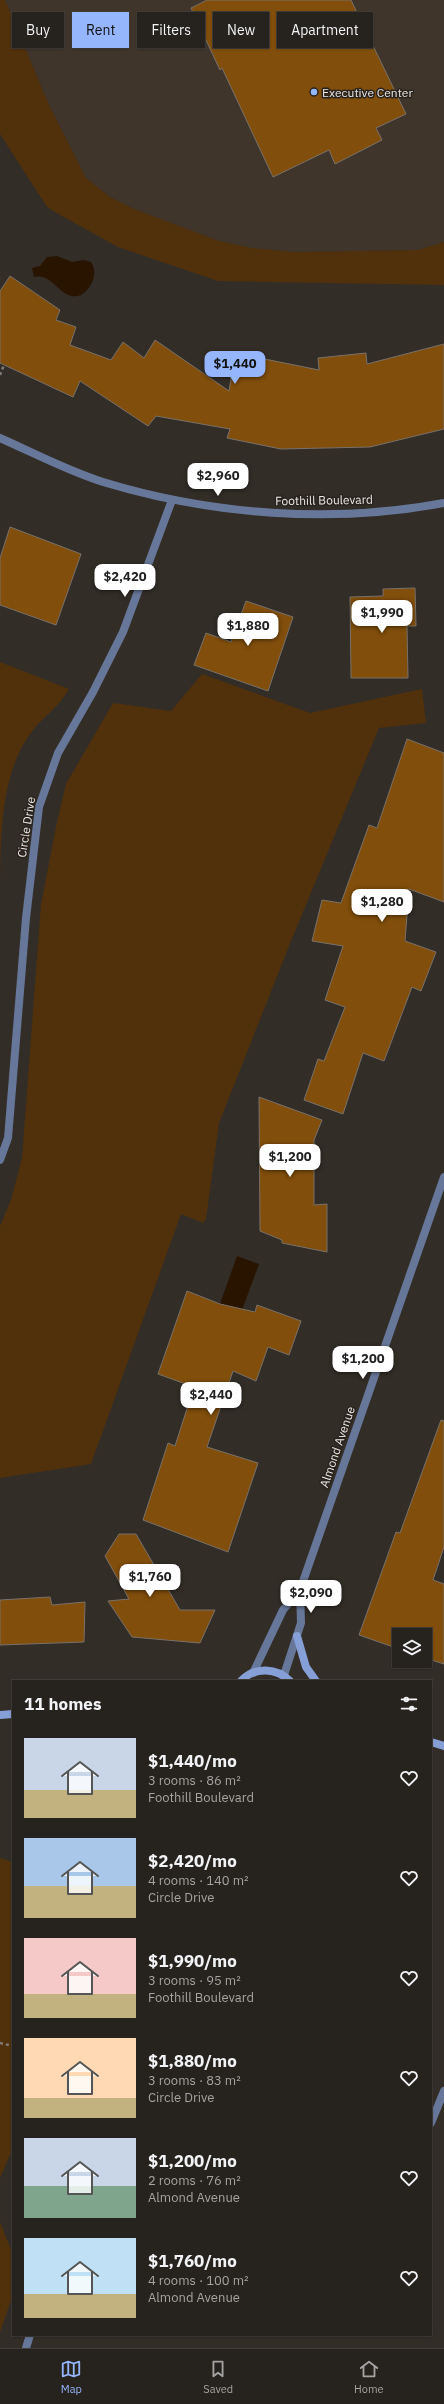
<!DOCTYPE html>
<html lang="en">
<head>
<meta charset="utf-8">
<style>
  body { margin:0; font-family:"IBM Plex Sans",sans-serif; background:#2e2a26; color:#f1f3f6; height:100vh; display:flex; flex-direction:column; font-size:15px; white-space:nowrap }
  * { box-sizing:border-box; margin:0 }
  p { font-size:13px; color:#a4a4a4 }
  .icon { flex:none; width:22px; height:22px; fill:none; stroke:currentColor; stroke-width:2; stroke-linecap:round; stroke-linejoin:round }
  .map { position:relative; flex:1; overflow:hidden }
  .sheet { position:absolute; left:12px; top:1680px; width:420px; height:656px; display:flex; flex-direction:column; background:#26221d; border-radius:0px; box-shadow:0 1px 3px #0004,0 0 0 1px #423f3b }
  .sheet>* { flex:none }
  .hud { position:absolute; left:12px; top:12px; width:420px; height:36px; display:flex; gap:8px }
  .buttons { position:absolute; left:392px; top:1628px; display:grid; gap:8px }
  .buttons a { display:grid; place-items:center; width:40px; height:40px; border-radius:0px; background:#26221d; box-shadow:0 1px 3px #0004,0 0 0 1px #423f3b; font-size:20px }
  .price { position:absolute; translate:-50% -34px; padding:0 9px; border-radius:8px; background:#fff; color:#222; font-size:13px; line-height:26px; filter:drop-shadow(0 1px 2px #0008) }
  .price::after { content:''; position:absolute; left:50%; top:24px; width:12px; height:9px; margin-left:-6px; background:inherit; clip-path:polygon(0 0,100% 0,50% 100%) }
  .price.current { background:#95b6fd; color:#111 }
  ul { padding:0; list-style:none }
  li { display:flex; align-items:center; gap:12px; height:100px; padding:0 12px }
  li span { display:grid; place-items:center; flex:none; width:112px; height:80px; border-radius:0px; color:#555 }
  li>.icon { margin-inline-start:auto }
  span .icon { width:48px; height:48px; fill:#fffc; stroke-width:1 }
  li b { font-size:17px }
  h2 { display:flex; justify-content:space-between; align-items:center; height:48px; padding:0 12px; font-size:17px }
  .chip { padding:0 14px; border-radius:0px; background:#26221d; box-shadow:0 1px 3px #0004,0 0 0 1px #423f3b; font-size:14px; line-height:36px }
  .chip.current { background:#95b6fd; color:#111 }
  .tab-bar { display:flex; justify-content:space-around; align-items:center; height:56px; border-top:1px solid #423f3b; background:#26221d; font-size:11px; color:#a4a4a4 }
  .tab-bar a { display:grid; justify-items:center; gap:2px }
  .tab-bar .current { color:#95b6fd }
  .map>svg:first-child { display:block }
</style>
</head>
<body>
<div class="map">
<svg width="444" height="2348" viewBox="0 0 444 2348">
  <rect width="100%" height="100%" fill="#332d27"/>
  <path fill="#40352b" d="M5 0H444V242L418 250 294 252 252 248 219 241 134 209 110 197 86 178 49 105Z"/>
  <path fill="#50310c" d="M0 0H5L49 105 86 178 110 197 134 209 219 241 252 248 294 252 418 250 444 242V285L218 281 118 247 60 215 47 207 0 134Z
    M0 662 69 689C57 709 46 714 33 730 0 772 1 834 0 886Z
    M202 674 310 713 422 689 426 723 379 728 291 941 219 1123 206 1219 203 1223 181 1214 91 1464 0 1478V1226L11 1200 22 1158 41 904 57 822 66 784 113 703 171 711Z
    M0 1858 13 1862V2148L0 2178Z
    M0 2222 13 2255V2295L0 2332Z"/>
  <path fill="#291400" d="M57 256 72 262 84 260 91 262C95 268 95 274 93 280 91 286 86 292 81 295 61 303 54 272 34 277L32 268 40 266 47 257Z
    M237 1256 259 1264 238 1321 220 1304Z"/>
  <path fill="#814e0b" stroke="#79716a" d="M207 0H351L406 114 376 128 382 140 335 164 329 150 273 177 222 68 220 70 191 8Z
    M10 276 60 310 56 320 76 327 70 345 111 360 123 342 144 358 155 340 229 391 235 353 319 370 318 358 366 353 367 364 444 344V429L370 447 281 449 227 438 230 429 156 416 148 426 80 381 73 397 0 363V291Z
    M10 527 81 554 56 625 0 605V558Z
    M415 588 416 626H407L408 678H351L350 597 383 596V589Z
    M246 601 293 617 268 691 194 665 206 633 231 642Z
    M407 739 444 753V902L409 889 405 941 436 952 421 991 412 987 384 1061 363 1053 343 1114 304 1100 318 1059 324 1061 345 1007 325 1000 343 946 312 941 322 900 341 903 369 825 377 828Z
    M259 1097 322 1120 314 1140V1205L327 1204V1252L282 1243V1240L260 1231Z
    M187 1291 220 1304 255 1312 257 1305 301 1321 289 1355 268 1347 256 1381 233 1371 207 1447 258 1463 228 1552 143 1520 168 1443 175 1446 194 1387 158 1374Z
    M441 1420 444 1421V1547L433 1580 444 1584V1664L425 1658V1635H399V1649L359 1635 396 1532 400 1533Z
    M119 1534H136L180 1610H215L200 1643 132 1637 108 1601 129 1599 105 1556Z
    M50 1597 52 1605 85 1602 84 1642 0 1645V1600Z"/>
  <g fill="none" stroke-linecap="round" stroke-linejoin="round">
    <path stroke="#7f7a75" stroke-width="2.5" stroke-dasharray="3 3" stroke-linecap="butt" d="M0 375 4 365
      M0 2043 13 2046"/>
    <path stroke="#677799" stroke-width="8" d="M431 2123 444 2091"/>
    <path stroke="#677799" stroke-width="8" d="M0 438C34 453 68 471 103 482 212 515 332 524 444 503
      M0 1160 8 1138 26 918 39 807 58 753 93 692 123 632 172 500
      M253 1673 283 1610 300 1590
      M284 1675 301 1623 300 1590 444 1177
      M26 2348 30 2335"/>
    <path stroke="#86a0d7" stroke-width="8" d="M297 1636 306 1667 316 1681
      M241 1681C255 1666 277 1668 290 1681
      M0 1715 13 1714
      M431 1742 444 1746"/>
  </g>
  <circle fill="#95b6fd" stroke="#29231d" stroke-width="1.5" cx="314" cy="92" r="4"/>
  <g text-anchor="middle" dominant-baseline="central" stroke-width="3" stroke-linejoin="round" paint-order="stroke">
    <g font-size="12" fill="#ebe7e3" stroke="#29231d" text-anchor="start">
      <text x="322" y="92">Executive Center</text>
    </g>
    <g font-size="12" fill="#ebe7e3" stroke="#29231d">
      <text transform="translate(324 500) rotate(-1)">Foothill Boulevard</text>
      <text transform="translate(26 827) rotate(-81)">Circle Drive</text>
      <text transform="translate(337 1447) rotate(-71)">Almond Avenue</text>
    </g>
  </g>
</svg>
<div class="buttons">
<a><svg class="icon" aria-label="layers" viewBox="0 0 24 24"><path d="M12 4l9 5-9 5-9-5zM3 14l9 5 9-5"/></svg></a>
</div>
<b class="price current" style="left:235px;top:385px">$1,440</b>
<b class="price" style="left:218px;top:497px">$2,960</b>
<b class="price" style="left:125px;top:598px">$2,420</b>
<b class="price" style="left:382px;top:634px">$1,990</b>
<b class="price" style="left:248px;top:647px">$1,880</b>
<b class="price" style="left:382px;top:923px">$1,280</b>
<b class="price" style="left:290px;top:1178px">$1,200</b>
<b class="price" style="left:363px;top:1380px">$1,200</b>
<b class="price" style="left:211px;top:1416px">$2,440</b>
<b class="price" style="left:150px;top:1598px">$1,760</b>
<b class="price" style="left:311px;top:1614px">$2,090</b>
<div class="hud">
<a class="chip">Buy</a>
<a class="chip current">Rent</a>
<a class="chip">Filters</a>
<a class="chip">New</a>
<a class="chip">Apartment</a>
</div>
<section class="sheet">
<h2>11 homes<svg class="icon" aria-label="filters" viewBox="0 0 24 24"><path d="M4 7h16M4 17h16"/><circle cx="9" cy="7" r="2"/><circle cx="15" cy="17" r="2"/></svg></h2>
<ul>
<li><span style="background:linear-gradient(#c9d6e8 65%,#c2b280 0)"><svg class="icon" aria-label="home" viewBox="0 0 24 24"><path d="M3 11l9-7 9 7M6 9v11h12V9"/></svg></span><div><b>$1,440/mo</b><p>3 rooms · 86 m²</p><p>Foothill Boulevard</p></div><svg class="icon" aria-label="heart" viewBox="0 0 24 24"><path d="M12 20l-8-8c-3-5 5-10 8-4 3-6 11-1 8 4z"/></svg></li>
<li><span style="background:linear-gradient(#a9c7e8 60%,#c2b280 0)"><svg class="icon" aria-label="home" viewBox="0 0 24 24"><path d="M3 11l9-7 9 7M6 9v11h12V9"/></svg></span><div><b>$2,420/mo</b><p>4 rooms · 140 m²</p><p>Circle Drive</p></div><svg class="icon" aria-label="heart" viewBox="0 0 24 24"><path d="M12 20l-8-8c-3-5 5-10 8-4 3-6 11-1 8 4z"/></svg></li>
<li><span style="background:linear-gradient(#f6c9c9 70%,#c2b280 0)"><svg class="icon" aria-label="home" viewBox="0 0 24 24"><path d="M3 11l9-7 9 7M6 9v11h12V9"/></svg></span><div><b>$1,990/mo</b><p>3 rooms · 95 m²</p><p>Foothill Boulevard</p></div><svg class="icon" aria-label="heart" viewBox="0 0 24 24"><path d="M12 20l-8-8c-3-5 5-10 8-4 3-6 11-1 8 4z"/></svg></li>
<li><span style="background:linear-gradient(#ffd9b3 75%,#c2b280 0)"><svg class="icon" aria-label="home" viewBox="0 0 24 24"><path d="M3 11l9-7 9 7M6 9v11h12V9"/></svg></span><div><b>$1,880/mo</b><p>3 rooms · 83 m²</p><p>Circle Drive</p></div><svg class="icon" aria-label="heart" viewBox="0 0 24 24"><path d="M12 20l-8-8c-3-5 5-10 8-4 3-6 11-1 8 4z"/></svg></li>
<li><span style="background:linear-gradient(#c9d6e8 60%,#7fa58c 0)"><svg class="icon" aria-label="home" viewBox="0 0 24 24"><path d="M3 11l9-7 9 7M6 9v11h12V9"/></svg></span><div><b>$1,200/mo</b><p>2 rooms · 76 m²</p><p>Almond Avenue</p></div><svg class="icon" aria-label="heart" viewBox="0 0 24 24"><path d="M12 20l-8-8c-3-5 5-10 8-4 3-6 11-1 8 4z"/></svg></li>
<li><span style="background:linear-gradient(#bfe0f5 70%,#c2b280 0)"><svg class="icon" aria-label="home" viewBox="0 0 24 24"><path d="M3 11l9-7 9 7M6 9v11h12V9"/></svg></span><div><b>$1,760/mo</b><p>4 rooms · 100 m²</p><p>Almond Avenue</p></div><svg class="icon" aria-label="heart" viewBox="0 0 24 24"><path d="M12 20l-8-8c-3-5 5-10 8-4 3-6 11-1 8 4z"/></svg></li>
</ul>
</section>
</div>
<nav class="tab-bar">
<a class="current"><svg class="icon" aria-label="map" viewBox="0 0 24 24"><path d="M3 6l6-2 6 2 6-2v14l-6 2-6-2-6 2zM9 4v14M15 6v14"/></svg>Map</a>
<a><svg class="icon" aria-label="saved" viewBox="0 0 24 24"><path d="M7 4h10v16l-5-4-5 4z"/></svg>Saved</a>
<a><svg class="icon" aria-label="home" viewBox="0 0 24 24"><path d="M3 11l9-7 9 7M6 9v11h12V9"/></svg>Home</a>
</nav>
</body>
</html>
